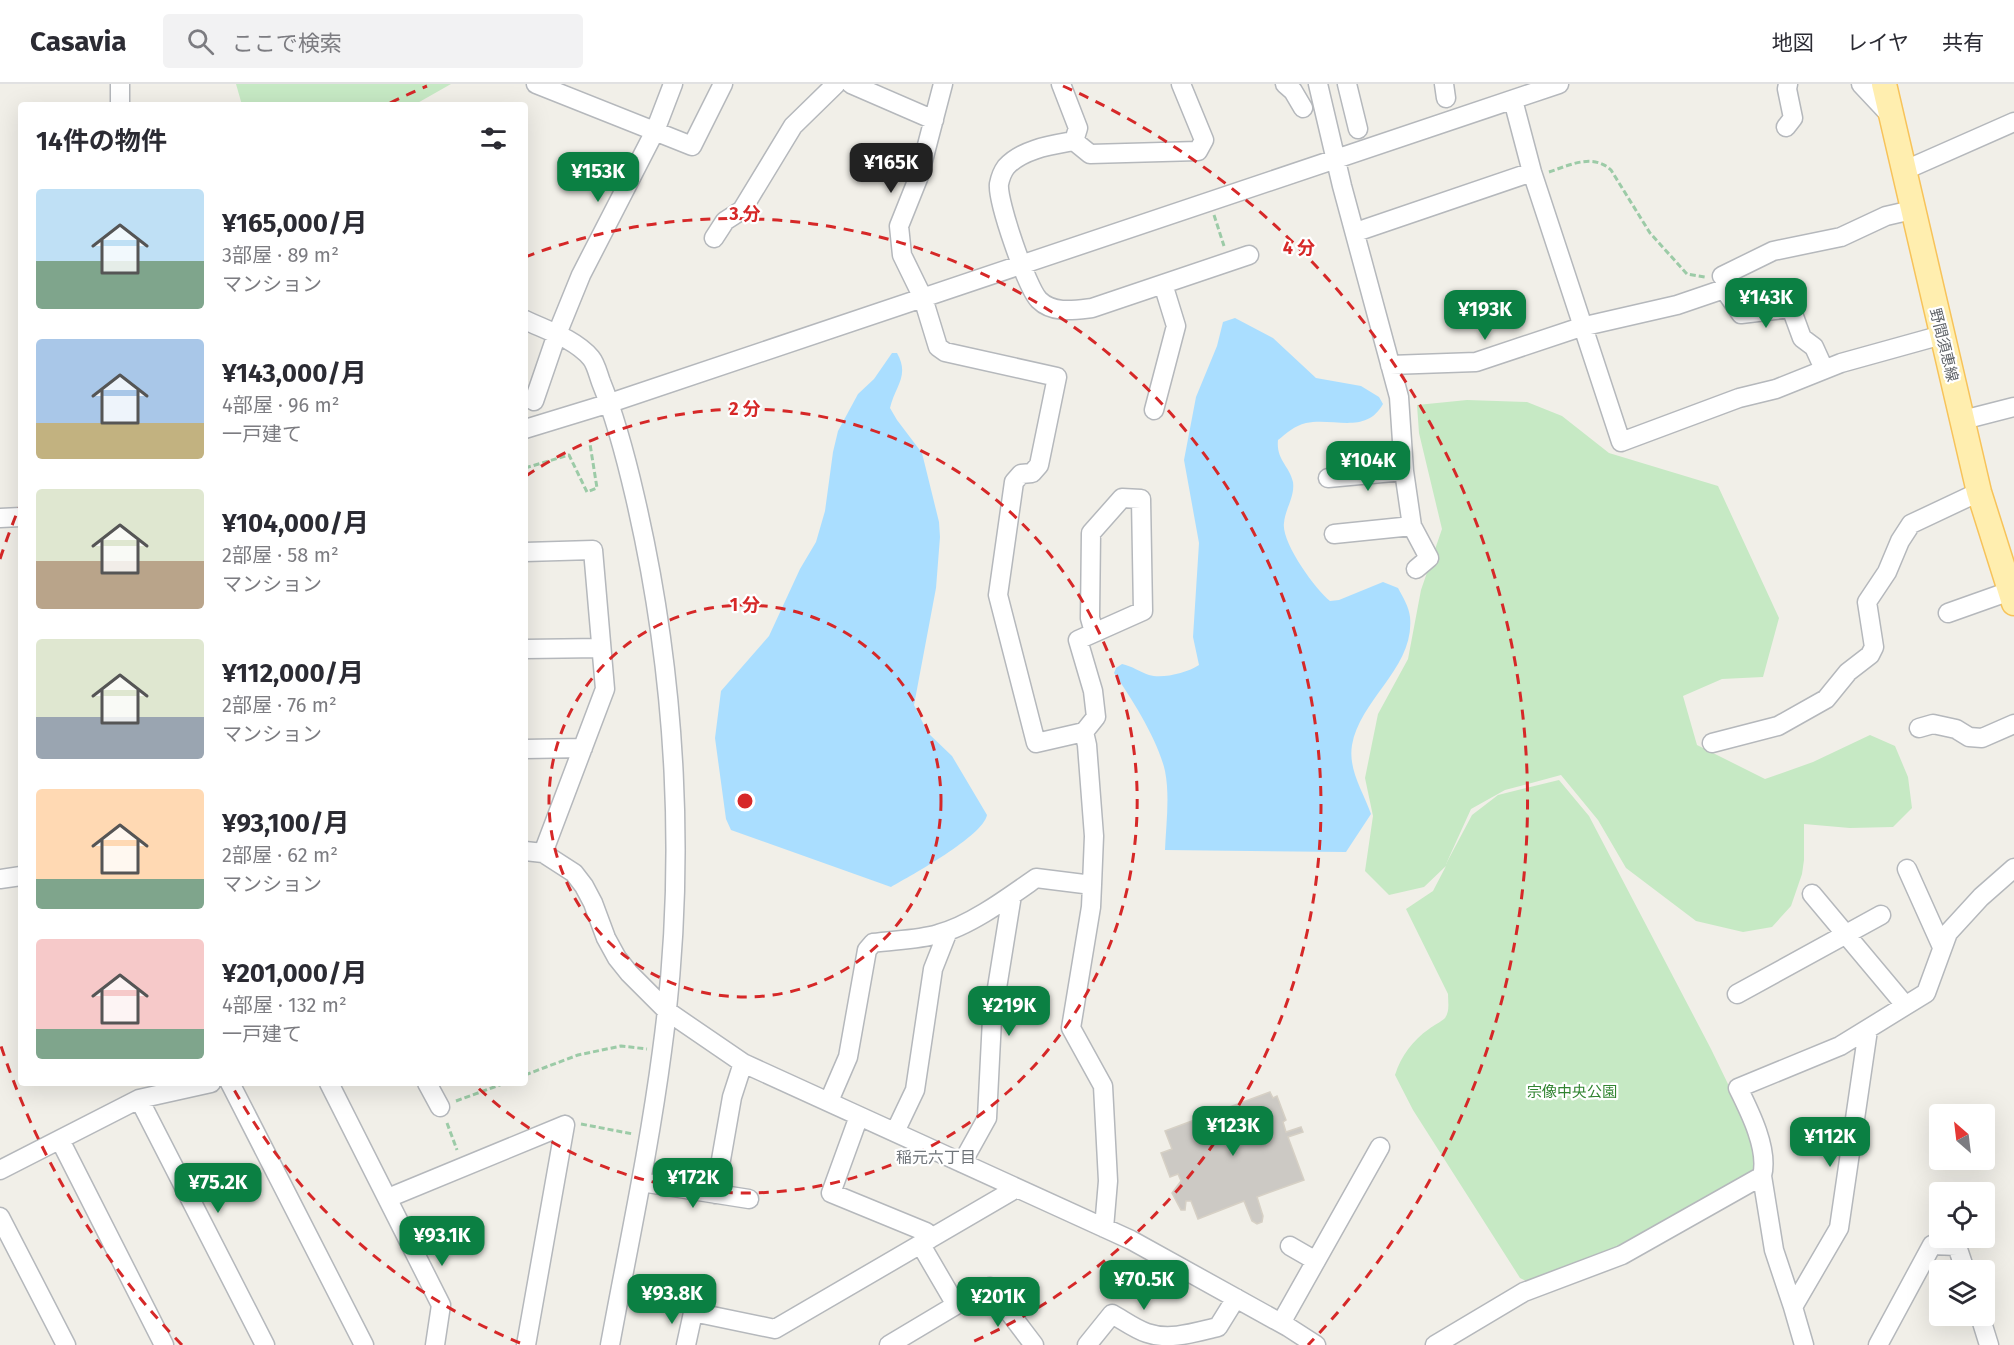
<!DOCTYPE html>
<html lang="ja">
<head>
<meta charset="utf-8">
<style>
  body { margin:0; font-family:"Fira Sans","Noto Sans JP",sans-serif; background:#f2f2f3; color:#2b2b33; height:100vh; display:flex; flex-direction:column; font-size:22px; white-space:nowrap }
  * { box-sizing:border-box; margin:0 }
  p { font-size:20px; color:#7c7c81 }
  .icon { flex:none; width:33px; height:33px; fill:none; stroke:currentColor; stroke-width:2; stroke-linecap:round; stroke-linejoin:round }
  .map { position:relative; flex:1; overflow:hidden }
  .side { position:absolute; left:18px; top:18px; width:510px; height:984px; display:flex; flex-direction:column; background:#fff; border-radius:6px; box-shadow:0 6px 24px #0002 }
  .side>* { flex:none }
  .needle { width:39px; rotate:332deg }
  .fabs { position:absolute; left:1929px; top:1020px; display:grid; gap:12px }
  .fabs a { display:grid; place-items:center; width:66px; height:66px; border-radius:6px; background:#fff; box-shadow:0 6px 24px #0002; font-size:30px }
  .price { position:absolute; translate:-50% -51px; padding:0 14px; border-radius:12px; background:#0b8043; color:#fff; font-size:20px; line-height:39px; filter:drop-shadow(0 2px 3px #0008) }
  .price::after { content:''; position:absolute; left:50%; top:36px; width:18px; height:14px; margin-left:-9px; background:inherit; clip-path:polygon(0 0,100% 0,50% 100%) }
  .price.on { background:#222; color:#fff }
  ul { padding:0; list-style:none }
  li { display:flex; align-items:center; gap:18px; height:150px; padding:0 18px }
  li span { display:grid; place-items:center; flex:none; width:168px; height:120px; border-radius:6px; color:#555 }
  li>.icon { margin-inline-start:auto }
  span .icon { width:72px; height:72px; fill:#fffc; stroke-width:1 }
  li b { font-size:26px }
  h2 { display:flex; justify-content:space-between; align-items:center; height:72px; padding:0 18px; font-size:26px }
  header { display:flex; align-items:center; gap:36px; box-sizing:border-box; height:84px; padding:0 30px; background:#fff; border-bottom:2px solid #e1e1e2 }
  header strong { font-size:28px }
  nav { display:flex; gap:33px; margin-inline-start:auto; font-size:21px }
  .search { width:420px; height:54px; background:#f2f2f3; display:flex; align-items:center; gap:15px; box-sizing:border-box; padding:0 21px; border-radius:6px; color:#7c7c81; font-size:22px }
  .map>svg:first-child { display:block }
</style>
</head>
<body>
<header>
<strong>Casavia</strong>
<div class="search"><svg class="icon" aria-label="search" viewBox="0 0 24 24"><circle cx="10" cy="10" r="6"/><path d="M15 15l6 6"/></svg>ここで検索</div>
<nav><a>地図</a><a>レイヤ</a><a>共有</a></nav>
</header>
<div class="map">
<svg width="2014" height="1261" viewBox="0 0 2014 1261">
  <rect width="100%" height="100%" fill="#f1efe8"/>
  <path fill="#c6e9c4" d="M236 0H451L414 21H242Z
    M1467 316 1527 318 1562 332 1609 369 1718 402 1779 534 1763 593 1722 595 1683 612 1697 661 1765 695 1813 678 1870 651 1895 662 1908 693 1912 724 1893 743 1850 744 1804 740V776L1802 790 1791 822 1772 843 1743 848 1696 837 1626 784 1598 736 1561 691 1505 706 1471 725 1446 780 1472 731 1498 711 1559 696 1589 732 1711 965 1745 1035 1758 1081 1755 1088 1620 1165 1532 1200 1520 1194 1413 1026 1395 991C1401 972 1413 956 1429 945 1434 941 1441 938 1445 934 1450 927 1448 918 1448 910L1406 825 1433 807 1446 782 1424 803 1389 811 1365 787 1373 732 1365 694 1378 630 1408 575 1421 506 1442 445 1419 349 1417 321Z"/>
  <path fill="#aadeff" d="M1235 234 1273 254 1316 294 1361 302 1379 313 1383 320C1366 351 1333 333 1306 339 1294 342 1287 349 1278 356 1276 376 1289 381 1293 398 1295 413 1285 425 1284 439 1281 458 1315 505 1330 517L1339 516 1383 498 1398 504C1403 513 1409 523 1410 533 1415 583 1360 615 1352 661 1348 686 1363 707 1371 730L1346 768 1165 766C1166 741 1170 712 1165 687 1158 656 1132 615 1114 589L1116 584 1122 580C1132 582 1140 588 1149 591 1162 595 1187 589 1199 581L1193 553 1199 459 1184 376 1196 313 1217 262 1223 238Z
    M892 269H897C910 292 895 302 890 324L897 336 922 369 939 438 940 453 936 504 914 621 928 649 952 672 987 731C983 752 912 791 891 803L731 746 726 735 715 654 721 607 769 552 800 485 816 458 825 427 833 368 838 347 858 310 874 295Z"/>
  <path fill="#ccc9c4" stroke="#d6d0c5" stroke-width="1.5" d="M1270 1008 1273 1014 1277 1012 1286 1036 1283 1038 1286 1048 1301 1043 1303 1048 1288 1053 1304 1096 1257 1113 1263 1132 1262 1138 1257 1140 1252 1137 1244 1117 1198 1135 1191 1117H1186L1185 1126H1181L1172 1109 1181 1097 1178 1090 1170 1093 1161 1069 1172 1065 1165 1047Z"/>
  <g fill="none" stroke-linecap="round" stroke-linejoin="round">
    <defs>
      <path id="minor" d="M536 0 692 62 723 0
        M851 0 934 36
        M943 0 919 92 899 142 902 171 923 214 938 263 945 268 1057 293 1039 381 1032 389 1021 390 1014 398 998 511 1036 659 1084 648 1087 661 1094 752 1092 801 1091 823 1071 944 1103 1002 1108 1097 1104 1144
        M1061 0 1078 44 1074 57C1052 61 1022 65 1006 83 1003 87 1000 95 999 100 997 117 1027 204 1039 216 1053 230 1075 226 1092 224L1249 171
        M1285 0 1293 7 1303 24
        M1318 0 1342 102 1399 313 1404 387 1412 442 1429 474 1416 485
        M1347 0 1358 45
        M1444 0 1446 14
        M1861 0 1891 32
        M1513 16 1532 88 1621 358 1739 314 1776 305 1841 279 1942 251
        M120 21V0
        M1786 43 1793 34 1787 5 1788 0
        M1074 57 1090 70 1198 67 1204 56 1181 0
        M1903 87 2014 38
        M1356 148 1532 88
        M714 154 725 137 742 126 793 42 836 0
        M1722 192 1773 167 1841 153 1886 132 1912 126
        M525 236C546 246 575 255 591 274 596 280 598 290 601 298 616 335 626 374 635 413 677 594 687 783 662 967 649 1066 628 1163 610 1261
        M1390 281 1476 278 1581 243 1677 221 1724 205 1741 230 1791 224 1802 254 1814 263 1824 285
        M534 317 557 250 581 191 655 47 673 0
        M1154 326 1176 242 1163 200
        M1963 336 2014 323
        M525 345 610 319 1559 0
        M1328 394 1404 387
        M0 434 21 433
        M1334 450 1412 442
        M525 468 593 466 605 605 543 769
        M1948 529 2010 507
        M525 565 601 564
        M1919 644 1933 640 1956 645 1969 653 1982 654 2014 640
        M1084 648 1096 633 1093 607 1078 556 1143 527 1141 415 1122 414 1091 449 1090 534 1094 548
        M1712 659 1778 642 1826 615 1848 588 1870 571 1874 563 1867 518 1887 488 1900 457 1911 440 1979 408
        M525 665 583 664
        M525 767 543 769 574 789 584 802 593 819 606 854 617 874 629 889 667 927 743 979 1131 1156 1288 1243 1316 1261
        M1907 785 1942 863
        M0 795 21 792
        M1812 810 1905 921
        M1737 910 1881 831
        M230 999 364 1261
        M329 999 441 1221 435 1261
        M427 999 440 1023
        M139 1015 265 1261
        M829 1017 848 973 867 866 873 859C894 856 918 856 938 850 970 842 1009 813 1036 794L1092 801
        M859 1032 831 1109 926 1148 930 1155
        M895 1048 915 1006 933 885 948 847
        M60 1056 164 1261
        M962 1079 987 1034 992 935 1012 811
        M0 1086 139 1015 211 999
        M1762 1092 1774 1166 1793 1223 1804 1261
        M641 1098 749 1115
        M715 1110 732 1013 743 979
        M388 1114 565 1041
        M0 1133 66 1261
        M1290 1162 1316 1177
        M956 1221 990 1203 1034 1261
        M1793 1223 1839 1144 1868 946
        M693 1228 775 1245 1017 1104
        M1980 1232 1989 1261
        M1281 1239 1380 1063
        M526 1261 565 1041
        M686 1261 696 1215
        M889 1261 956 1221 921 1161
        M1087 1261 1112 1230C1123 1236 1135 1245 1147 1249 1170 1257 1196 1248 1218 1243L1236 1214
        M1435 1261 1524 1208 1622 1171 1762 1092C1769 1066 1750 1028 1738 1004L1840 962 1926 909 1948 849 1981 813 2014 784
        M1878 1261 1932 1161 1957 1162 1965 1186"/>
      <path id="major" d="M1884 0 1979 408 2014 519"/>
    </defs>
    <use href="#minor" stroke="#b5b8bc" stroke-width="21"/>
    <use href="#major" stroke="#f7c35a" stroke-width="27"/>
    <path stroke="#9ccba7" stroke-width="3" stroke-dasharray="6 3" stroke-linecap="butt" d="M1549 88C1570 81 1593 69 1611 86L1650 149 1687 190 1705 193
      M1214 131 1224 162
      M525 384 569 371 587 408 597 404 590 360
      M525 991 578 971 621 962 647 965
      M456 1017 505 999
      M447 1039 457 1066
      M581 1040 633 1050
      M637 1205 681 1213"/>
    <use href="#minor" stroke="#fff" stroke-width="18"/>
    <use href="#major" stroke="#ffeeaf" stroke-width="24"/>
  </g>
  <g fill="none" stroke="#d62828" stroke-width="3" stroke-dasharray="10 8">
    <circle cx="745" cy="717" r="196"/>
    <path d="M526 392A392 392 0 1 1 475 1001"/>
    <path d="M520 1259A587 587 0 0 1 232 1002M525 173A587 587 0 0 1 970 1259"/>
    <path d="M182 1261A783 783 0 0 1 0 959M0 475A783 783 0 0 1 19 424M390 19A783 783 0 0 1 427 2M1063 2A783 783 0 0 1 1308 1261"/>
  </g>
  <g text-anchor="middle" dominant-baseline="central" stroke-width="4.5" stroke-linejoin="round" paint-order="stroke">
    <g font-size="15" fill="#5f6368" stroke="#fff">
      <text transform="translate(1944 261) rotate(76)">野間須恵線</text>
    </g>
    <g font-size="15" fill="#318431" stroke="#fff">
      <text x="1572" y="1008">宗像中央公園</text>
    </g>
    <g font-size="16" fill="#70757a" stroke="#fff">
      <text x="936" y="1073">稲元六丁目</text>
    </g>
  </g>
  <circle cx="745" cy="717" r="9" fill="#d62828" stroke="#fff" stroke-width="3"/>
  <g font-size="18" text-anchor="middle" font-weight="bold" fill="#d62828" stroke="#fff" stroke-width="4.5" stroke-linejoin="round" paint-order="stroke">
    <text x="745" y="136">3 分</text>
    <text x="1299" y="170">4 分</text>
    <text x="745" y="331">2 分</text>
    <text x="745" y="527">1 分</text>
  </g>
</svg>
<div class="fabs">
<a><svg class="needle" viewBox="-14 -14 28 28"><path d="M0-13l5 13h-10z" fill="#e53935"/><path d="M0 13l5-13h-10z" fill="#7c7c81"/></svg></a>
<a><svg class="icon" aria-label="locate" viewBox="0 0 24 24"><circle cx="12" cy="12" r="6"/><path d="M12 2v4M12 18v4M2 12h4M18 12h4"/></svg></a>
<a><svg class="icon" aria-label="layers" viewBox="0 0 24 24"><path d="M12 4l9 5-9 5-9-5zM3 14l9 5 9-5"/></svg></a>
</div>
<b class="price on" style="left:891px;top:110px">¥165K</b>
<b class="price" style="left:598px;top:119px">¥153K</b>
<b class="price" style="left:1766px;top:245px">¥143K</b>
<b class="price" style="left:1485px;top:257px">¥193K</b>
<b class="price" style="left:1368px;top:408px">¥104K</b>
<b class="price" style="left:1009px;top:953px">¥219K</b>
<b class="price" style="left:1233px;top:1073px">¥123K</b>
<b class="price" style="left:1830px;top:1084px">¥112K</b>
<b class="price" style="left:693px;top:1125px">¥172K</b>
<b class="price" style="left:218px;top:1130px">¥75.2K</b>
<b class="price" style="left:442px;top:1183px">¥93.1K</b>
<b class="price" style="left:1144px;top:1227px">¥70.5K</b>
<b class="price" style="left:672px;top:1241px">¥93.8K</b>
<b class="price" style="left:998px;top:1244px">¥201K</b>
<section class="side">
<h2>14件の物件<svg class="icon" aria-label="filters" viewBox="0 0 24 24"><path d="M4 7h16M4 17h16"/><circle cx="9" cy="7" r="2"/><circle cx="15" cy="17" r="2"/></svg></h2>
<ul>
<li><span style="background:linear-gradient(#bfe0f5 60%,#7fa58c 0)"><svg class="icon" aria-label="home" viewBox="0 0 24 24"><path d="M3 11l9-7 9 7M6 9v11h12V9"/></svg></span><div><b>¥165,000/月</b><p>3部屋 · 89 m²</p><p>マンション</p></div></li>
<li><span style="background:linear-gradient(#a9c7e8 70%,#c2b280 0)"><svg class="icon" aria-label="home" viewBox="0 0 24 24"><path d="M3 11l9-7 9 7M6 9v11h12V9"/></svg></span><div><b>¥143,000/月</b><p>4部屋 · 96 m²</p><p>一戸建て</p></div></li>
<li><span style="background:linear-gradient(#dfe7d0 60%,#b9a48a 0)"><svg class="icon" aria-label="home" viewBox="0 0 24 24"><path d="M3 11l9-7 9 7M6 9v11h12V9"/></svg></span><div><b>¥104,000/月</b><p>2部屋 · 58 m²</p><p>マンション</p></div></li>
<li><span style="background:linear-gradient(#dfe7d0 65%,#9aa5b1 0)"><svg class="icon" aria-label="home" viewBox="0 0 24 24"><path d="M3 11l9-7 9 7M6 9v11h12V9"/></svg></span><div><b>¥112,000/月</b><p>2部屋 · 76 m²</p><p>マンション</p></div></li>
<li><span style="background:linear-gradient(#ffd9b3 75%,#7fa58c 0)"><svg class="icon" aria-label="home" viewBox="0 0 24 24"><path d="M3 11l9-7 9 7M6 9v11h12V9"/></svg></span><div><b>¥93,100/月</b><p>2部屋 · 62 m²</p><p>マンション</p></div></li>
<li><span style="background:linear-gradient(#f6c9c9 75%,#7fa58c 0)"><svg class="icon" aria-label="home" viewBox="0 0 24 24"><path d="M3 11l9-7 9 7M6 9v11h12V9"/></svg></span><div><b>¥201,000/月</b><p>4部屋 · 132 m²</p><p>一戸建て</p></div></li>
</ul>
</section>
</div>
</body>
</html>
